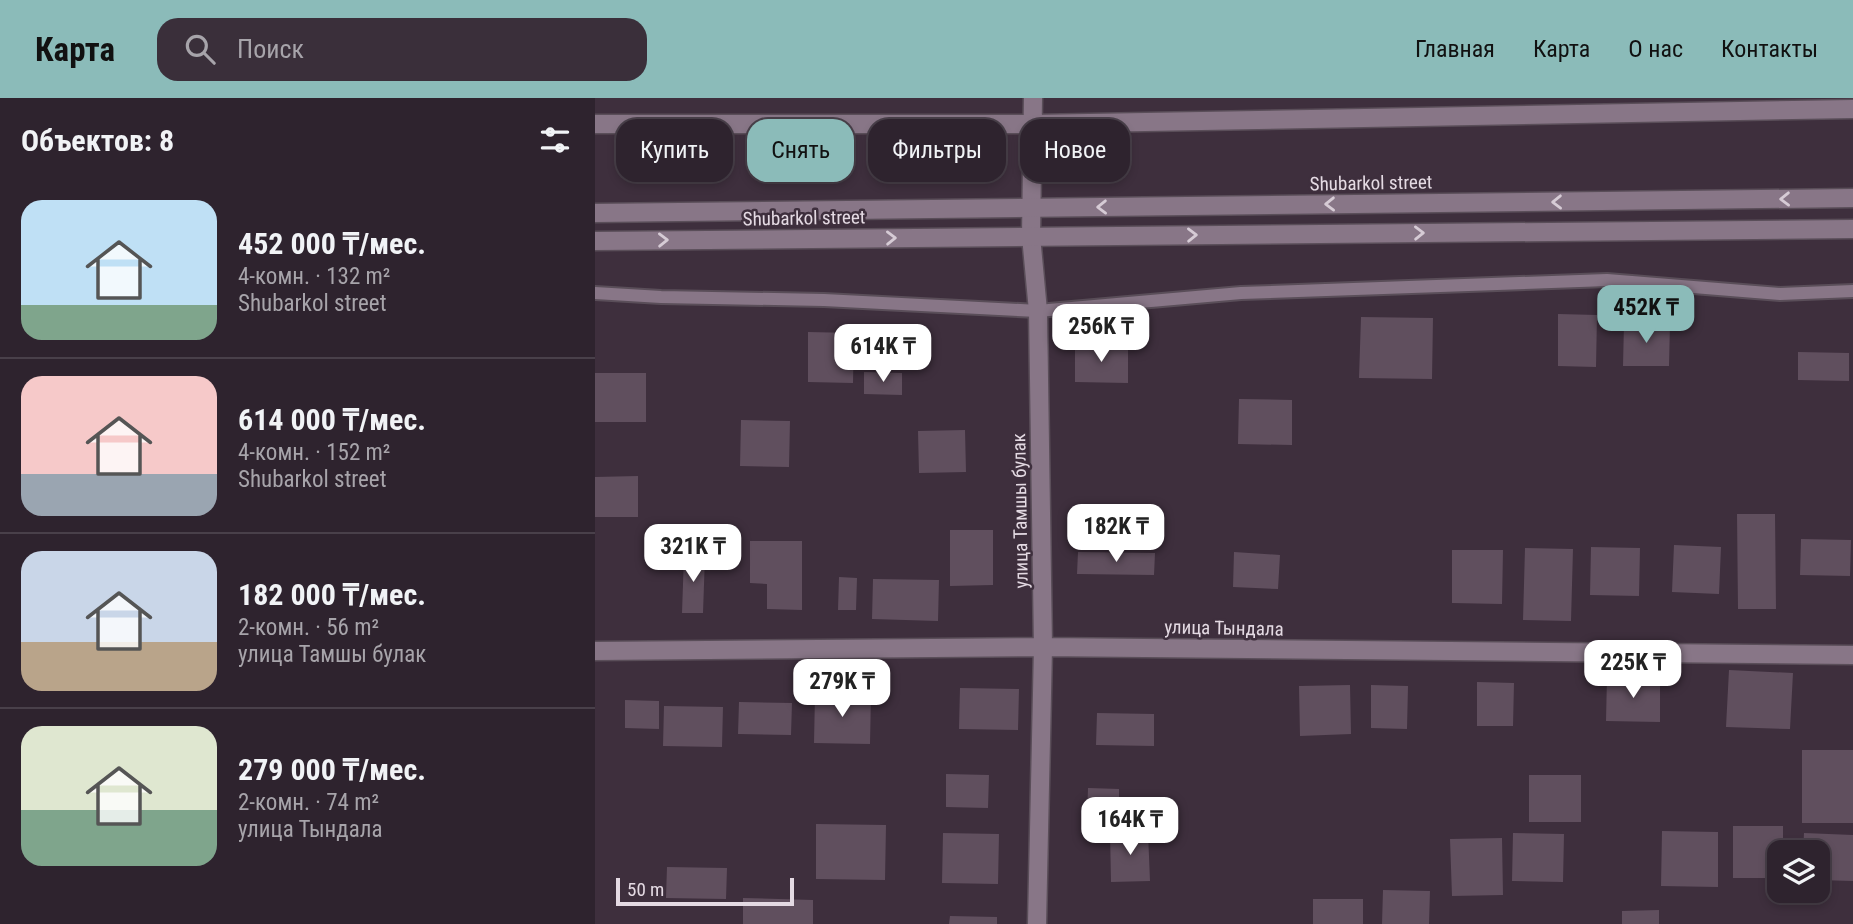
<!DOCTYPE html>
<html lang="ru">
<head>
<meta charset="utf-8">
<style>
  body { margin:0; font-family:"Roboto Condensed",sans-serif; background:#3a2f3a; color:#f1f3f6; height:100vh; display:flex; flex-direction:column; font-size:26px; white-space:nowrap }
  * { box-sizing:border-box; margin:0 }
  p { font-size:23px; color:#a7a4aa }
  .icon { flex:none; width:38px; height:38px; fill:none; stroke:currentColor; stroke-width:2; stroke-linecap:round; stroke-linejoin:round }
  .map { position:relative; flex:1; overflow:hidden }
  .drawer { display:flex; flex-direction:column; background:#2e232e; width:595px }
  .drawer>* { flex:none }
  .banner { position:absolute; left:21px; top:21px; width:665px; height:63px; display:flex; gap:14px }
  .fabs { position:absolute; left:1172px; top:742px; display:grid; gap:14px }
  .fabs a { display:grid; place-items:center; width:63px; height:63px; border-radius:14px; background:#2e232e; box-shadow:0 4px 10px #0003,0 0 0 2px #49404a; font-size:35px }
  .scale { position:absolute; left:21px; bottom:18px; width:178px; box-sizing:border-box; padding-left:7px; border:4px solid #e4dae3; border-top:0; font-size:19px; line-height:24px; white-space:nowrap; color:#e4dae3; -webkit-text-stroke:5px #3e2f3d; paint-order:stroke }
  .price { position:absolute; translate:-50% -60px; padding:0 16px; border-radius:14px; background:#fff; color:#222; font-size:23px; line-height:46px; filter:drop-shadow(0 2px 4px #0008) }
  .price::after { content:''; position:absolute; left:50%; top:42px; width:21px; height:16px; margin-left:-10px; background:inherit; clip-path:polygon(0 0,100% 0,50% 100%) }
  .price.current { background:#8bbbb9; color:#111 }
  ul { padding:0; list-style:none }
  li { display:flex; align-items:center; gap:21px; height:175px; padding:0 21px }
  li+li { border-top:2px solid #49404a }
  li span { display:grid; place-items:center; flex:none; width:196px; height:140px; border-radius:21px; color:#555 }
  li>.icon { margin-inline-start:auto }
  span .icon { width:84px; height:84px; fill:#fffc; stroke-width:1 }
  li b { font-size:30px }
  h2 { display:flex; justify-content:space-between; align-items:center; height:84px; padding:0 21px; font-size:30px }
  .tag { padding:0 24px; border-radius:21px; background:#2e232e; box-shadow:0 4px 10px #0003,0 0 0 2px #49404a; font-size:24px; line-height:63px }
  .tag.current { background:#8bbbb9; color:#111 }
  header { display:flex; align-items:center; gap:42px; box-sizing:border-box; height:98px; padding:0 35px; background:#8bbbb9; color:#111 }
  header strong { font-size:33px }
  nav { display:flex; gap:38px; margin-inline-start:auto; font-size:24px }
  .search { width:490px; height:63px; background:#3a2f3a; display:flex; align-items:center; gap:18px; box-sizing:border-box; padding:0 24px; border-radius:21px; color:#a7a4aa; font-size:26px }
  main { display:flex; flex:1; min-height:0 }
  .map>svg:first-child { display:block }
</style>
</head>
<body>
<header>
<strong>Карта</strong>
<div class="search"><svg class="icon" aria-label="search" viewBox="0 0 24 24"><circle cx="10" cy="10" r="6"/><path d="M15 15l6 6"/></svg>Поиск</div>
<nav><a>Главная</a><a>Карта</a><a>О нас</a><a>Контакты</a></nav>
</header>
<main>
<section class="drawer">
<h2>Объектов: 8<svg class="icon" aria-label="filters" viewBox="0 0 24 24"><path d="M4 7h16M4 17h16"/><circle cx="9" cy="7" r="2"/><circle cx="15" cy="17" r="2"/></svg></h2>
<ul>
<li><span style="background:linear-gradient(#bfe0f5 75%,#7fa58c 0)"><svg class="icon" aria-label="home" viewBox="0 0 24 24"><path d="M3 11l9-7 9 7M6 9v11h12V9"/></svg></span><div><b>452 000 ₸/мес.</b><p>4-комн. · 132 m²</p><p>Shubarkol street</p></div></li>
<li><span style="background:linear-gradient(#f6c9c9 70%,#9aa5b1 0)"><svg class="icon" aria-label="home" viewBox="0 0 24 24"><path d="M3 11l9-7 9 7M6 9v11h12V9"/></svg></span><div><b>614 000 ₸/мес.</b><p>4-комн. · 152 m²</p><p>Shubarkol street</p></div></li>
<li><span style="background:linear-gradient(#c9d6e8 65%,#b9a48a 0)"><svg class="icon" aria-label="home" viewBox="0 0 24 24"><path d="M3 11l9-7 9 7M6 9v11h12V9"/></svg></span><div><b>182 000 ₸/мес.</b><p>2-комн. · 56 m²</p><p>улица Тамшы булак</p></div></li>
<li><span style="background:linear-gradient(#dfe7d0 60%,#7fa58c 0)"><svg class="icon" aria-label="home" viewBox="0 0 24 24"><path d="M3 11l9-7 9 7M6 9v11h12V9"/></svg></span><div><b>279 000 ₸/мес.</b><p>2-комн. · 74 m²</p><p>улица Тындала</p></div></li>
</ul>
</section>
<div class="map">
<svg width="1258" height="826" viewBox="0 0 1258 826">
  <rect width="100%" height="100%" fill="#3e2f3d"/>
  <path fill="#604f5e" d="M963 216 1002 217 1001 269 963 268Z
    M766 219 838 220 837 281 764 280Z
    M1029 225 1075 226 1074 268H1028Z
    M213 234 259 235 258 285 213 284Z
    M480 247 533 248V285L480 284Z
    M1203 254 1254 255V283L1203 282Z
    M269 274 307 275V297L269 296Z
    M0 275H51V324H0Z
    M644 301 697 302V347L643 346Z
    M146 322 195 323 194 369 145 368Z
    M370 332 371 374 324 375 323 333Z
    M43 378V419H0V379Z
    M1142 416H1180L1181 511H1143Z
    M355 432H398V487L355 488Z
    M1206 441 1256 442 1255 478 1205 477Z
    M155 443H207V512L172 511V486L155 485Z
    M1079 447 1126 449 1124 496 1077 494Z
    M996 449 1045 450 1044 498 995 497Z
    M930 450 978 451 976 523 928 522Z
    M857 452H908L907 506 857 505Z
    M483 454 560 455 559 477 482 476Z
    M639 454 685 457 683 491 638 489Z
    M89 457 110 458 108 515H87Z
    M244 479 262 480 261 512H243Z
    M278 481 344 482 343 523 277 521Z
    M1134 572 1198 575 1195 631 1131 629Z
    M1012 579 1065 580V624L1011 623Z
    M882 584 919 585 918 628H882Z
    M755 587 756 636 705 638 704 588Z
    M776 587 813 588 812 631 776 630Z
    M365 590 424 591 423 632 364 631Z
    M220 596 276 597 275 646 219 645Z
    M30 602 64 603V631L30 630Z
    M144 604 197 605 196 637 143 636Z
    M69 608 128 609 127 649 68 648Z
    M502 615 559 616V648L501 647Z
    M1207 652H1258V725H1207Z
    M351 676 394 677 393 710 351 709Z
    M934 677H986V724H934Z
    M493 690 524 691V719H492Z
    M221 726 291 727 290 782 221 781Z
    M1138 728H1188V754H1185V780H1138Z
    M1067 733 1123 734V789L1066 788Z
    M515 734H553L555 783 516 784Z
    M348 735 404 736 403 786 347 785Z
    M918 735 969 736 968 784 917 783Z
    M1209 735 1258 737V783L1223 782V754H1208Z
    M907 740 908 797 857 798 855 741Z
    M72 769 132 770 131 801 71 800Z
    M788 792 835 793 834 826H787Z
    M148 800 218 802V826H148Z
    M718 801H768V826H718Z
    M1064 812V826H1027V813Z
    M355 818 402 819V826H354Z"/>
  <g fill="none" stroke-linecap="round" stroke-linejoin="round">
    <defs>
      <path id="lane" d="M0 195 66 199 229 202 443 213 646 195 1012 182 1185 196 1258 193"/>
      <path id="street" d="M438 0 436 138 443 213 448 549 442 826
        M0 26H438L1258 11
        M0 553 448 549 1258 557"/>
      <path id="secondary" d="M0 115 1258 100
        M0 143 1258 131"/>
    </defs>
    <use href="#lane" stroke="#5a4e59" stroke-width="16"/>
    <use href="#street" stroke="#5a4e59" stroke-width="21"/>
    <use href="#secondary" stroke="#5a4e59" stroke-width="21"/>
    <use href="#lane" stroke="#887687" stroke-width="12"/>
    <use href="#street" stroke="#887687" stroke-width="18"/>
    <use href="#secondary" stroke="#887687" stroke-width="18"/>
  </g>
  <defs><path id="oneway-chevron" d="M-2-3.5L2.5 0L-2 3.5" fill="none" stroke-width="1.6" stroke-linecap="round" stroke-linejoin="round" transform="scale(1.75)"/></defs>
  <g stroke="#d6cbd5">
    <use href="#oneway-chevron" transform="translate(1190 101) rotate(179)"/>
    <use href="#oneway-chevron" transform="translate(962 104) rotate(179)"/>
    <use href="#oneway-chevron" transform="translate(735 106) rotate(179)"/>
    <use href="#oneway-chevron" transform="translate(507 109) rotate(179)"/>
    <use href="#oneway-chevron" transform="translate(824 135) rotate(-1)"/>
    <use href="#oneway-chevron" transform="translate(597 137) rotate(-1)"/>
    <use href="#oneway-chevron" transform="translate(296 140) rotate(-1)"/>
    <use href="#oneway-chevron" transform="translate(68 142) rotate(-1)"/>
  </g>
  <g text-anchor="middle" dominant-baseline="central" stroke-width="5" stroke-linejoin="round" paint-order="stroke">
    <g font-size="19" fill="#e4dae3" stroke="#3e2f3d">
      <text transform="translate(776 85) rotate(-1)">Shubarkol street</text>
      <text transform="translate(209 120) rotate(-1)">Shubarkol street</text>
      <text transform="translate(425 413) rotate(-91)">улица Тамшы булак</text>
      <text transform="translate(629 530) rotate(1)">улица Тындала</text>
    </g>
  </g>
</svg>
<div class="fabs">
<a><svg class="icon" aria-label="layers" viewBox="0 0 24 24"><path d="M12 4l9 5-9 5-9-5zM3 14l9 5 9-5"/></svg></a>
</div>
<div class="scale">50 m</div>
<b class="price current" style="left:1051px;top:247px">452K ₸</b>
<b class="price" style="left:506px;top:266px">256K ₸</b>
<b class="price" style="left:288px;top:286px">614K ₸</b>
<b class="price" style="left:521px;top:466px">182K ₸</b>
<b class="price" style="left:98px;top:486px">321K ₸</b>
<b class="price" style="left:1038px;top:602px">225K ₸</b>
<b class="price" style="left:247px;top:621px">279K ₸</b>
<b class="price" style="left:535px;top:759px">164K ₸</b>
<div class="banner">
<a class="tag">Купить</a>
<a class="tag current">Снять</a>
<a class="tag">Фильтры</a>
<a class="tag">Новое</a>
</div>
</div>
</main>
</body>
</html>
